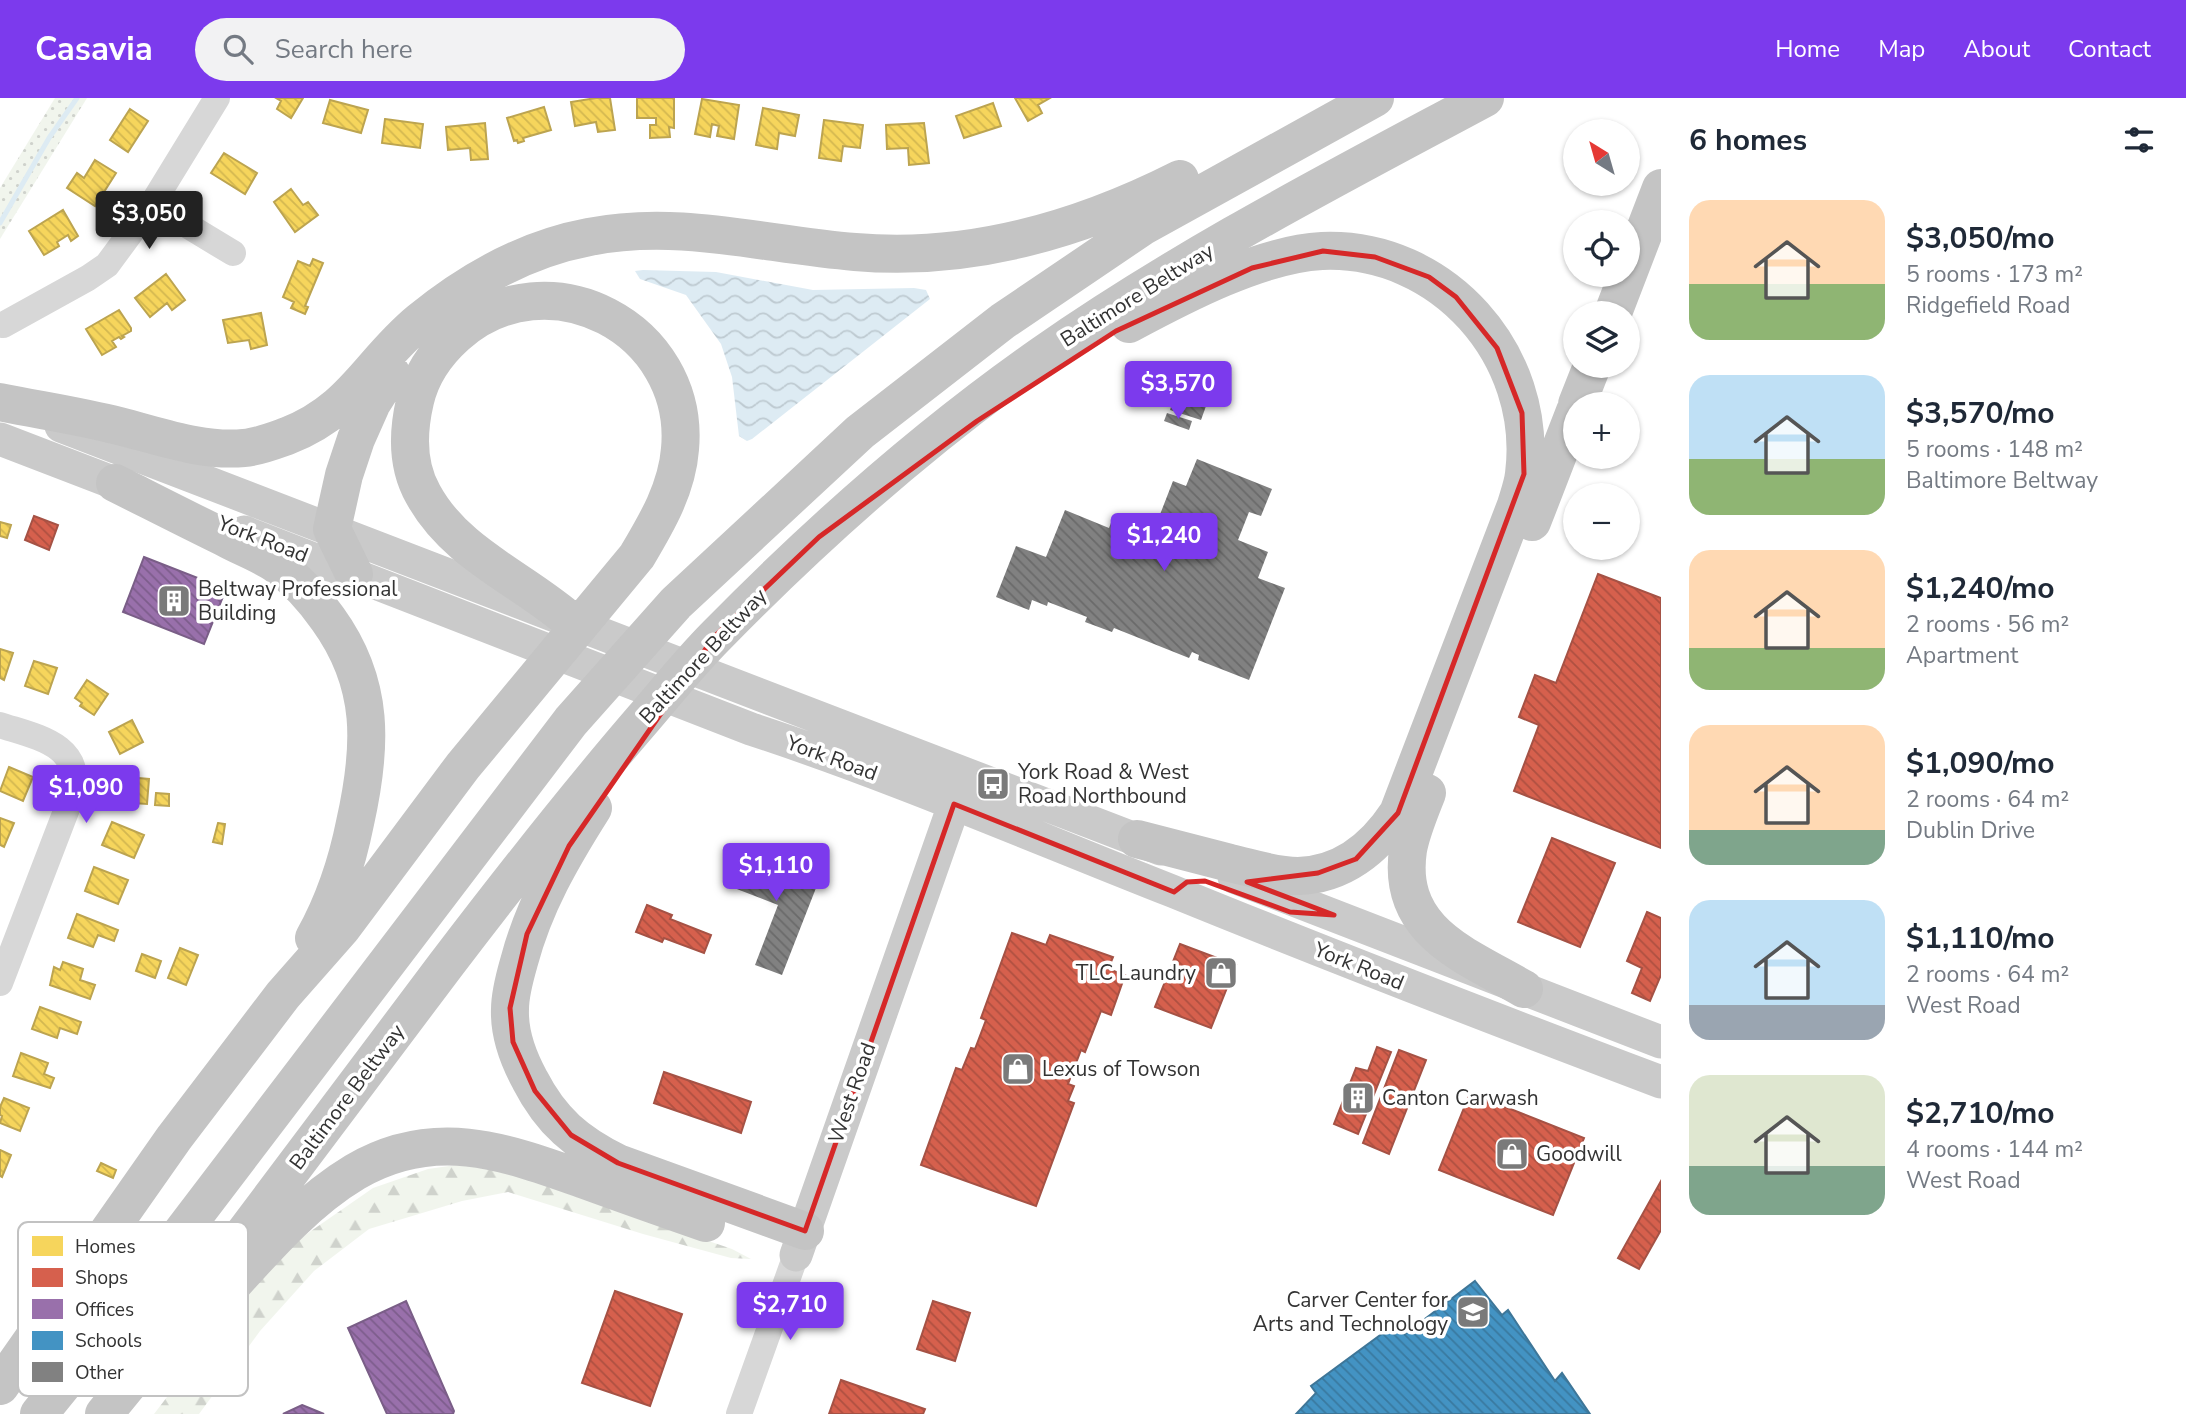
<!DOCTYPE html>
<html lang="en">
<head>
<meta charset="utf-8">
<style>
  body { margin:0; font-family:"Nunito Sans",sans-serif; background:#f2f2f3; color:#1f2937; height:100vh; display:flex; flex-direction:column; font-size:26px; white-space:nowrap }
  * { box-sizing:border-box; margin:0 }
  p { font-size:23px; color:#747a83 }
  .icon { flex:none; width:38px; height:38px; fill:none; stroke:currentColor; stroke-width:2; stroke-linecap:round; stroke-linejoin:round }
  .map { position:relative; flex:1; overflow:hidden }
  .panel { display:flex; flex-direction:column; background:#fff; width:525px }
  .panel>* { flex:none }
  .needle { width:46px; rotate:323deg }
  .fabs { position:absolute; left:1563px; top:21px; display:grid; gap:14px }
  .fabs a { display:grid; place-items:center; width:77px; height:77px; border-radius:50%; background:#fff; box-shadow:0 2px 5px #0004; font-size:35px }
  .price { position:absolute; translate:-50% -60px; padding:0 16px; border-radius:7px; background:#7c3aed; color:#fff; font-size:23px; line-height:46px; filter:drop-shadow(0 2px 4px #0008) }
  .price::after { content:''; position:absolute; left:50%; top:42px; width:21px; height:16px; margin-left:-10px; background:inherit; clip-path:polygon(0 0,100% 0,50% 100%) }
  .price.selected { background:#222; color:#fff }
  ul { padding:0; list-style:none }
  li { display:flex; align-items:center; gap:21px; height:175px; padding:0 28px }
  li span { display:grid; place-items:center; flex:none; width:196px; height:140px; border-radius:21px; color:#555 }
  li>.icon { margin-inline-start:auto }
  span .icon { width:84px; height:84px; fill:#fffc; stroke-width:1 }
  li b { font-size:30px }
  h2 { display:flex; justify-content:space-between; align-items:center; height:84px; padding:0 28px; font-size:30px }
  header { display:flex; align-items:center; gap:42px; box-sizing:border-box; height:98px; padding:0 35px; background:#7c3aed; color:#fff }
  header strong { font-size:33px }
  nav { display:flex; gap:38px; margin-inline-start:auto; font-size:24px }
  .search { width:490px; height:63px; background:#f2f2f3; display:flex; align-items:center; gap:18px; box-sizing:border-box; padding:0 24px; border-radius:38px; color:#747a83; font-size:26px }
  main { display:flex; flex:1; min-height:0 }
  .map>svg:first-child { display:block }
</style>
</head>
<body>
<header>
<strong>Casavia</strong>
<div class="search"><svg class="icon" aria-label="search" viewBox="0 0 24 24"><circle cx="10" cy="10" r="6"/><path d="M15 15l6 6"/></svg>Search here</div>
<nav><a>Home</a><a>Map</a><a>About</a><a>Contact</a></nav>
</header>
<main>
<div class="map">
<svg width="1661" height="1316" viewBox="0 0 1661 1316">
  <defs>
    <pattern id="forest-firs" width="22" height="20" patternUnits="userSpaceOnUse" patternTransform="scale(1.75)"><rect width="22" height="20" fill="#f1f5ed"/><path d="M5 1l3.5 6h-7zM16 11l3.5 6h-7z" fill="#cfd2cc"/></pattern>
    <pattern id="park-dots" width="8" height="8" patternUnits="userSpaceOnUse" patternTransform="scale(1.75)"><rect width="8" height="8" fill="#f1f5ed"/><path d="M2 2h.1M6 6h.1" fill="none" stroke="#cfd2cc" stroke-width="1.8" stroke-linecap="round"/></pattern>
    <pattern id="water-waves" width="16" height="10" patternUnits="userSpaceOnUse" patternTransform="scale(1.75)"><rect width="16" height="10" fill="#ddebf3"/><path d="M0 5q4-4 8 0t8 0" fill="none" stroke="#becad1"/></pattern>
    <pattern id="homes-back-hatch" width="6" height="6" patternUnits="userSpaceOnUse" patternTransform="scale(1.75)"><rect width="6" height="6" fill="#f6d55c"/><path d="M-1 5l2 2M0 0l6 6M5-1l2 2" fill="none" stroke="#d3b750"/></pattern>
    <pattern id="shops-back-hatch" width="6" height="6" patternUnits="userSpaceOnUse" patternTransform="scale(1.75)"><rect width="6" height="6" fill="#d6604d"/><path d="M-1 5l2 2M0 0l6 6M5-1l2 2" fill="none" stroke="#ae5041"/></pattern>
    <pattern id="offices-back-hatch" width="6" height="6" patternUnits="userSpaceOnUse" patternTransform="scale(1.75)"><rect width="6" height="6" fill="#9970ab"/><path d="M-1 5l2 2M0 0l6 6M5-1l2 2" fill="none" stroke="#7d5d8c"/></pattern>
    <pattern id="schools-back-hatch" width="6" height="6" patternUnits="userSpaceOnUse" patternTransform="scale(1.75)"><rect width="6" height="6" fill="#4393c3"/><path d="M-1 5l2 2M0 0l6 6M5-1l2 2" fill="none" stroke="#39799f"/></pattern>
    <pattern id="building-back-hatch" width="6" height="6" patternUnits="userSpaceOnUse" patternTransform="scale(1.75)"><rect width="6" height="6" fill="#818181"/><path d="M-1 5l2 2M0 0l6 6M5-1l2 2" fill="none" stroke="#6a6a6a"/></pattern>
  </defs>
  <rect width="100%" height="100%" fill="#fff"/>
  <path fill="url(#forest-firs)" d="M477 1064 732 1151 751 1161 731 1160 643 1136 508 1094 462 1103 369 1131 314 1173 260 1233 199 1316H154L275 1158 373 1090 428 1071Z"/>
  <path fill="url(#park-dots)" d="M55 0H87L0 141V90Z"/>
  <path fill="url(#water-waves)" d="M643 172 716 174 813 192 914 190 926 192 930 201 752 341 747 343 739 338 732 279 721 246 686 197 640 181 635 173Z"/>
  <path fill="url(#homes-back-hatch)" stroke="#bca450" stroke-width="2" d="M276 0H303L291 20 277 11 281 3Z
    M596 0H610L615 32 598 34 596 24 575 28 571 4Z
    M637 0H674V30L669 29 670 39 650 40V27H656V20H637Z
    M1015 0H1050L1038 7 1042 15 1028 23Z
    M702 1 739 7 734 41 717 38 719 28 712 26 710 39 695 36Z
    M330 2 368 12 361 35 323 25Z
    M993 5 1001 28 964 40 956 18Z
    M544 9 551 32 523 40 524 43 518 45 517 42 514 43 507 20Z
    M763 10 799 17 795 38 779 35 777 51 756 47Z
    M130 11 148 23 128 54 110 42Z
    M385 21 423 26 420 50 382 45Z
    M824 22 863 27 860 50 843 48 841 63 819 60Z
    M485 25 488 61 471 62 470 50 448 52 446 29Z
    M924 25 929 65 909 67 908 50 887 51 886 27Z
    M224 55 257 75 245 96 211 75Z
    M95 62 116 75 95 108 67 90 77 75 84 80Z
    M291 91 303 107 308 104 318 117 295 134 274 104Z
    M63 112 78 138 71 143 68 137 57 144 59 148 44 157 29 133Z
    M313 161 323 165 305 208 308 209 305 216 291 210 294 204 283 199 298 163 310 168Z
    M166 176 185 202 172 212 167 205 150 219 135 200Z
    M119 212 131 230V233L122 238 124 239 121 241 119 239 112 243 116 249 102 257 86 231Z
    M261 215 267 247 251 251 249 242 228 245 223 222Z
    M0 424 11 427 7 440 0 438Z
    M0 551 13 555 4 582 0 580Z
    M34 563 57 570 48 596 25 588Z
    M87 582 108 596 94 617 80 608 82 605 75 600Z
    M132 622 143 644 120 656 109 634Z
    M9 669 33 679 23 703 0 693Z
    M126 679 149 681 147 706 119 704 120 687H126Z
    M156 695 169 696V708L155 707Z
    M0 720 14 725 4 749 0 747Z
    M112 724 144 737 134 760 102 747Z
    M218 725 225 726 222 746 213 744Z
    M94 769 128 782 118 806 85 793Z
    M77 816 118 832 114 843 98 837 93 849 68 840Z
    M180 850 198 857 186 887 168 880Z
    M142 856 161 863 155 880 136 873Z
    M63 864 83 871 80 882 95 887 90 901 50 887 54 869 60 872Z
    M40 909 81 924 77 936 60 930 57 940 32 931Z
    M21 955 48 965 44 976 54 980 50 990 13 978Z
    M4 1000 29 1010 20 1033 0 1025 2 1018 0 1017V1009Z
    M0 1052 11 1057 2 1079 0 1078Z
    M101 1065 116 1072 113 1080 97 1073Z"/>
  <path fill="url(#shops-back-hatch)" stroke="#a55245" stroke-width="2" d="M34 418 58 427 49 452 25 442Z
    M1598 476 1661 500V750L1514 693 1539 627 1519 619 1535 577 1556 585Z
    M1552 740 1615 765 1580 849 1518 824Z
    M647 807 672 817 670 821 711 837 704 855 664 840 662 844 636 834Z
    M1647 814 1661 820V877L1650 903 1632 895 1642 870 1627 863Z
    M1012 835 1046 847 1050 837 1113 859 1108 871 1125 877 1111 917 1101 913 1085 954 1081 952 1068 986 1074 988 1068 1003 1074 1005 1036 1108 921 1067 956 970 962 972 971 950 975 951 986 922 981 920Z
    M1180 846 1236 867 1211 930 1155 909Z
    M1377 949 1391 954 1358 1036 1334 1026 1356 970 1368 973Z
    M1399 952 1426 962 1389 1056 1363 1045Z
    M664 974 751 1004 741 1035 654 1005Z
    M1470 995 1584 1040 1553 1117 1439 1072Z
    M1661 1083V1132L1639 1171 1618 1160Z
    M615 1193 682 1216 650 1308 582 1285Z
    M933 1203 970 1215 955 1263 917 1251Z
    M841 1282 925 1311 923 1316H829Z"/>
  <path fill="url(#offices-back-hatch)" stroke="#7a5e87" stroke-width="2" d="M144 459 226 491 204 546 123 514Z
    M406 1203 454 1313 453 1316H387L348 1230Z
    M302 1307 324 1316H283Z"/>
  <path fill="url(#schools-back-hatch)" stroke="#3e7698" stroke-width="2" d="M1475 1183 1502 1217 1508 1212 1555 1283 1562 1275 1590 1316H1296L1316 1295 1311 1288 1398 1224 1405 1236Z"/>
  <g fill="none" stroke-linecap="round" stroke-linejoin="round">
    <path stroke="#ddebf3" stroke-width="5" d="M0 125 49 40 77 0"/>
  </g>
  <path fill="url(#building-back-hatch)" d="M1183 273 1215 283 1201 322 1170 312Z
    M1167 315 1192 323 1189 332 1164 323Z
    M1197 361 1272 391 1261 418 1249 414 1238 442 1268 454 1258 480 1285 490 1249 582 1198 562 1199 557 1192 554 1189 560 1114 530 1112 534 1085 524 1087 519 1048 504 1047 508 1032 502 1029 512 996 499 1016 448 1046 459 1065 412 1109 430 1114 417 1154 432 1173 383 1186 388Z
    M771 746 796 756 787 779 816 790 782 877 755 867 778 807 729 788 740 761 762 769Z"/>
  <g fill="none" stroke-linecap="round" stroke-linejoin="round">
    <path stroke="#d7d7d7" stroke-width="26" d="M152 106 233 155
      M3 227 88 180 107 167 152 106 217 0
      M0 627C36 639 83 646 73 695L0 885
      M739 1316 796 1157"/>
    <path stroke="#cacaca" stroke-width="33" d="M61 328 1161 751
      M0 341 138 394
      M244 434 751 631C894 678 1032 738 1172 793 1334 859 1497 922 1661 984
      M1234 779 1661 944
      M796 1157 961 687"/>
    <path stroke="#c4c4c4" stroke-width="38" d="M1613 215 1661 90
      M1129 226C1183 197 1261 156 1322 153 1442 148 1539 257 1524 376 1523 386 1519 397 1516 407L1398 715C1375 750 1342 777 1298 778 1275 778 1252 770 1230 765 1199 757 1168 749 1137 741
      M0 304C39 312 80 318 119 328 159 338 202 354 244 350 258 349 273 343 287 338 354 312 369 265 420 223 470 182 525 151 589 139 680 121 765 147 855 154 968 164 1079 132 1180 81
      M1577 306 1592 268
      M115 385C151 403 188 422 225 440 241 449 261 456 277 467 297 482 314 501 328 521 375 586 372 649 355 725 347 765 334 804 314 840
      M1532 424 1575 313
      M354 476 332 431 344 377 356 341 372 305 391 275
      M1427 695C1420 713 1411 734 1408 752 1396 834 1466 857 1524 891
      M593 710C562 759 534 807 519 864 515 878 510 895 510 911 509 936 518 960 530 982 551 1023 577 1045 618 1065L805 1133
      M233 1186C269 1146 308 1102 355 1074 435 1027 506 1054 585 1082 626 1097 666 1111 706 1125
      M0 1288 174 1040 283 897 342 830 463 668 637 458C656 426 677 391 680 351 691 231 548 155 456 237 436 255 421 276 415 303 408 333 407 368 423 396 456 457 524 481 574 526
      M39 1316 112 1226 571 623 676 505 860 334 1003 223 1142 129 1375 0
      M104 1316 153 1256C251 1127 348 997 445 868 509 784 574 701 643 621 667 593 691 563 717 537 816 436 925 339 1042 257 1182 159 1334 81 1485 0"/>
  </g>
  <path fill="none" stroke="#d62828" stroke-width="5" stroke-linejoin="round" d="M1323 153 1375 159 1429 179 1456 199 1497 250 1522 315 1524 376 1398 715 1356 761 1318 775 1247 784 1334 817 1290 814 1205 783 1187 784 1174 794 954 706 805 1133 618 1065 571 1037 535 993 513 944 510 910 527 836 569 748 714 539 819 439 977 323 1116 233 1252 170Z"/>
  <defs>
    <symbol id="building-square" viewBox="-11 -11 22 22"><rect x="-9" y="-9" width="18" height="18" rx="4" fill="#7a7a7a" stroke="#fff"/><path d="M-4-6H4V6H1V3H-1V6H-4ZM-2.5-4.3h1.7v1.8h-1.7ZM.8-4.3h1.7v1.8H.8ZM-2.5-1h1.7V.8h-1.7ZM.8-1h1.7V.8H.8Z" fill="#fff"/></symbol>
    <symbol id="bus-square" viewBox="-11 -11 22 22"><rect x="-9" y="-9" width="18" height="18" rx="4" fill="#7a7a7a" stroke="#fff"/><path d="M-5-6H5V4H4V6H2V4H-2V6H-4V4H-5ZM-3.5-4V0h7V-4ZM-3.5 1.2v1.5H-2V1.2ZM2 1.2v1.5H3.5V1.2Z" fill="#fff"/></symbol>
    <symbol id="shop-square" viewBox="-11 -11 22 22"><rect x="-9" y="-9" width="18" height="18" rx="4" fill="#7a7a7a" stroke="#fff"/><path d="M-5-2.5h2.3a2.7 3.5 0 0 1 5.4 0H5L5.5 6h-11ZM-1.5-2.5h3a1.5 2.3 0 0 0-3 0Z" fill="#fff"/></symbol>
    <symbol id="school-square" viewBox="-11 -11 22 22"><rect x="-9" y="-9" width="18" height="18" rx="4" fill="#7a7a7a" stroke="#fff"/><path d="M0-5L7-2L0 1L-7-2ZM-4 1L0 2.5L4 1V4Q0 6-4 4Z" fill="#fff"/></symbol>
  </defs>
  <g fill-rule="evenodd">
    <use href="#building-square" x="155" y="484" width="38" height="38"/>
    <use href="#bus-square" x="974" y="667" width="38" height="38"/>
    <use href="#shop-square" x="1202" y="856" width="38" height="38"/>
    <use href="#shop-square" x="999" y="952" width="38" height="38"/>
    <use href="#building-square" x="1339" y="981" width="38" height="38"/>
    <use href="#shop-square" x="1493" y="1037" width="38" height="38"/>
    <use href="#school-square" x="1454" y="1195" width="38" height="38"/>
  </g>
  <g text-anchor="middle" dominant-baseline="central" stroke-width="7" stroke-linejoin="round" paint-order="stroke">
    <g font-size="21" fill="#333" stroke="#fff">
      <text transform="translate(1137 197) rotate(-32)">Baltimore Beltway</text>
      <text transform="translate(263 441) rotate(21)">York Road</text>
      <text transform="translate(703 558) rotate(-47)">Baltimore Beltway</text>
      <text transform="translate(832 660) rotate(20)">York Road</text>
      <text transform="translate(1359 868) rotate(22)">York Road</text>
      <text transform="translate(852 995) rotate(-71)">West Road</text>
      <text transform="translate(347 999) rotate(-53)">Baltimore Beltway</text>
    </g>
    <g font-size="21" fill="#333" stroke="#fff" text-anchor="start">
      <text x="198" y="491">Beltway Professional<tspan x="198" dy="24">Building</tspan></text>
      <text x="1018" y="674">York Road &amp; West<tspan x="1018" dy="24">Road Northbound</tspan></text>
      <text x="1196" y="875" text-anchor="end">TLC Laundry</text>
      <text x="1042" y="971">Lexus of Towson</text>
      <text x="1382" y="1000">Canton Carwash</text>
      <text x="1536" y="1056">Goodwill</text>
      <text x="1448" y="1202" text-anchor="end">Carver Center for<tspan x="1448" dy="24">Arts and Technology</tspan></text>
    </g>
  </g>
  <rect x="18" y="1124" width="230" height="174" rx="10" fill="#fff" stroke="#c2c2c2" stroke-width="2"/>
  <rect x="32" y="1138" width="31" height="20" fill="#f6d55c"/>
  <rect x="32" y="1170" width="31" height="19" fill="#d6604d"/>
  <rect x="32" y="1201" width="31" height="20" fill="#9970ab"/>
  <rect x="32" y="1233" width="31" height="19" fill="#4393c3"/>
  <rect x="32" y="1264" width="31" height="20" fill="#818181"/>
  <g font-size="19" fill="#333">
    <text x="75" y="1155">Homes</text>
    <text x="75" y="1186">Shops</text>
    <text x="75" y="1218">Offices</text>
    <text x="75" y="1249">Schools</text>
    <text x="75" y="1281">Other</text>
  </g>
</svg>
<div class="fabs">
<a><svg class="needle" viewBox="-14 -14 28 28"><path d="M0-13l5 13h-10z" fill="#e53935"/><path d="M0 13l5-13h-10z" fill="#747a83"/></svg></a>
<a><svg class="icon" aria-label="locate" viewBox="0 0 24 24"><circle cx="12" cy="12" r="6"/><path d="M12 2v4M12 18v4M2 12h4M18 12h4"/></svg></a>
<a><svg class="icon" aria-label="layers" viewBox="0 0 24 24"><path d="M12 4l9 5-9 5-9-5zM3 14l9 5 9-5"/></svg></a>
<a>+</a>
<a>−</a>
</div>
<b class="price selected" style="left:149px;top:153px">$3,050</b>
<b class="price" style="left:1178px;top:323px">$3,570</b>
<b class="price" style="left:1164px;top:475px">$1,240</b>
<b class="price" style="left:86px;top:727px">$1,090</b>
<b class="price" style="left:776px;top:805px">$1,110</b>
<b class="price" style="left:790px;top:1244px">$2,710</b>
</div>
<section class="panel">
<h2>6 homes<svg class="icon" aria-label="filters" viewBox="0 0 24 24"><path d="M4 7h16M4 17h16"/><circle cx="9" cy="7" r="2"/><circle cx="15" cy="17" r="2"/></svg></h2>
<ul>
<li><span style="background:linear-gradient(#ffd9b3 60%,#8fb573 0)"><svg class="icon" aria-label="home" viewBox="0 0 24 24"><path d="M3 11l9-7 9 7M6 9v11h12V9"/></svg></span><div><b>$3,050/mo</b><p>5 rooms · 173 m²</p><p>Ridgefield Road</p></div></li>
<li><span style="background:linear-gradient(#bfe0f5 60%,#8fb573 0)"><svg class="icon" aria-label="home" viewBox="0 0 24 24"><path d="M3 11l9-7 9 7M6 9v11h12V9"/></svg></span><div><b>$3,570/mo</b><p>5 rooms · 148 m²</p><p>Baltimore Beltway</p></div></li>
<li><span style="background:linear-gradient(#ffd9b3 70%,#8fb573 0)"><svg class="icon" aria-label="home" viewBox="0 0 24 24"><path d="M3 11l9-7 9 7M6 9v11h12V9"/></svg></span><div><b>$1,240/mo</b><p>2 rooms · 56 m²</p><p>Apartment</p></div></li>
<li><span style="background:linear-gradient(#ffd9b3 75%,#7fa58c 0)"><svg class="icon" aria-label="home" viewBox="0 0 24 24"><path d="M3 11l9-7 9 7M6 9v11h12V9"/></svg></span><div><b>$1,090/mo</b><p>2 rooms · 64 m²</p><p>Dublin Drive</p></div></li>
<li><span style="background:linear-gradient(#bfe0f5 75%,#9aa5b1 0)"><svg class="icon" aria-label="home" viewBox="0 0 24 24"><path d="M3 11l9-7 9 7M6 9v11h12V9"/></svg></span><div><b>$1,110/mo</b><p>2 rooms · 64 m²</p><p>West Road</p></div></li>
<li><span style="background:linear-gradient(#dfe7d0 65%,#7fa58c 0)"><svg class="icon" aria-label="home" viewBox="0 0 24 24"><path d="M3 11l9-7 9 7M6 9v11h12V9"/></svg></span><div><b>$2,710/mo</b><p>4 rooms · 144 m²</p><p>West Road</p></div></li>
</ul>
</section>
</main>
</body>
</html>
